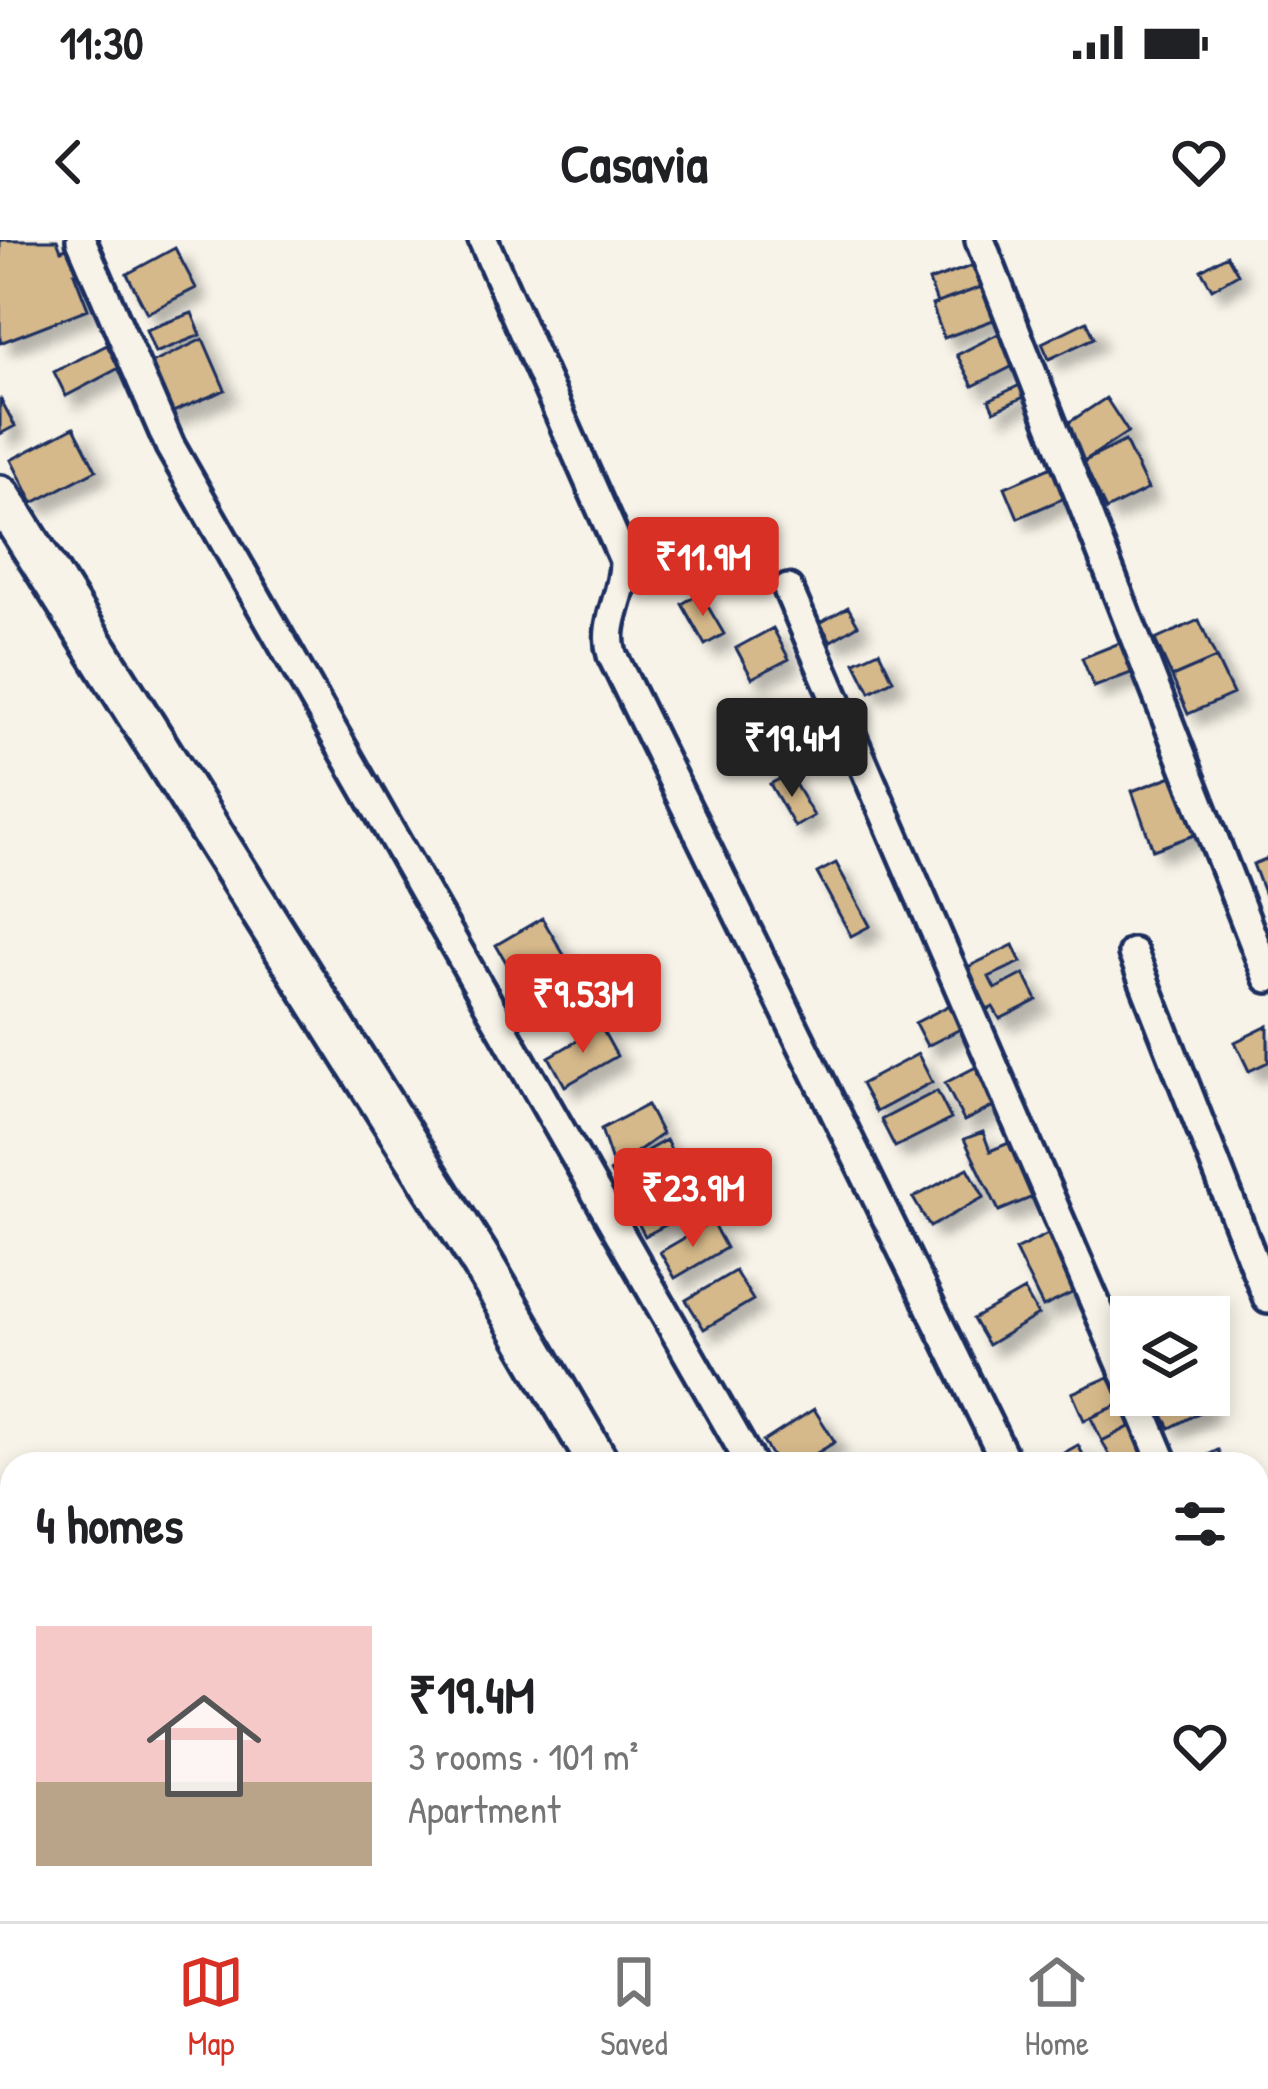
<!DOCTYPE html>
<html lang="en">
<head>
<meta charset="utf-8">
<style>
  body { margin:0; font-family:"Patrick Hand",sans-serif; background:#f2f2f2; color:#202124; height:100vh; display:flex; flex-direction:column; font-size:45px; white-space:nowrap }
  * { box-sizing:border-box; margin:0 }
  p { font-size:39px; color:#757577 }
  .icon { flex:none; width:66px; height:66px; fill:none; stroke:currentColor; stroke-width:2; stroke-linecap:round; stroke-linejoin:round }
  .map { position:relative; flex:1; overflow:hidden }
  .drawer { position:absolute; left:0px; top:1212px; width:1269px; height:471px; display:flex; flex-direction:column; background:#fff; border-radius:36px 36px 0 0; box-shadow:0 6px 18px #0003 }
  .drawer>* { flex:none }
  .tools { position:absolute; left:1110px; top:1056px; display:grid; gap:24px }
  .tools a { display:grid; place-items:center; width:120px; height:120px; border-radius:0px; background:#fff; box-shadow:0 6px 18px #0003; font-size:60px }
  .price { position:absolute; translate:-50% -102px; padding:0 27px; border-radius:12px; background:#d93025; color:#fff; font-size:39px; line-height:78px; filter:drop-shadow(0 3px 6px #0008) }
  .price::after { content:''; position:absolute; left:50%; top:72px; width:36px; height:27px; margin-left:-18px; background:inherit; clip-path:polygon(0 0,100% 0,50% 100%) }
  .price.current { background:#222; color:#fff }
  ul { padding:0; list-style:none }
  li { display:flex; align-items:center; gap:36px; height:300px; padding:0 36px }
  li+li { border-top:3px solid #e0e0e0 }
  li span { display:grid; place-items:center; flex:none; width:336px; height:240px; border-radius:0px; color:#555 }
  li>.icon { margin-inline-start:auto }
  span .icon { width:144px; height:144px; fill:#fffc; stroke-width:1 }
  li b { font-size:51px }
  h2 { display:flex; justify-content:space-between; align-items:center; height:144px; padding:0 36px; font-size:51px }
  .status { display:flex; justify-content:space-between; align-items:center; height:84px; padding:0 60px; background:#fff; direction:ltr }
  .status svg { height:33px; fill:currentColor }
  header { display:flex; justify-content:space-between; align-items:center; height:156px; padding:0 36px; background:#fff; font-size:54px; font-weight:700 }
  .dock { display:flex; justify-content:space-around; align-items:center; height:168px; border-top:3px solid #e0e0e0; background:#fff; font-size:33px; color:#757577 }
  .dock a { display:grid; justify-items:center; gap:6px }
  .dock .current { color:#d93025 }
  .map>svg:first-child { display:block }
</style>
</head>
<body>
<div class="status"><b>11:30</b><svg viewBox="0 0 49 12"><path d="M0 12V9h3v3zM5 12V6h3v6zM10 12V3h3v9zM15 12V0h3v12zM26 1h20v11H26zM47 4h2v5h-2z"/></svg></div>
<header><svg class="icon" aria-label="back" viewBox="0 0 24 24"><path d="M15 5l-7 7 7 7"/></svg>Casavia<svg class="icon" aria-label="heart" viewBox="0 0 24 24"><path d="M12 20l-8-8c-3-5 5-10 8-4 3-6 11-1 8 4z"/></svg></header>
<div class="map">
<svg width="1268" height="1681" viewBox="0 0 1268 1681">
  <defs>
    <filter id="shadow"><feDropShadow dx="11" dy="11" stdDeviation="6" flood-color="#0004"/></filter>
  </defs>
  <rect width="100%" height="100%" fill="#f7f3e8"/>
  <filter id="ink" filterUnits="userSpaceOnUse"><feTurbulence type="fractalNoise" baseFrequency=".00833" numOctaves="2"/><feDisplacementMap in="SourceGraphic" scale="24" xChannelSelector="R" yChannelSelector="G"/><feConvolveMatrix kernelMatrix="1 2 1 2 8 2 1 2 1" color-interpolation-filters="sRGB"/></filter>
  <g filter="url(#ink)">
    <path fill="#d6b98a" stroke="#1b2f5e" stroke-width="3" filter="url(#shadow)" d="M0 0H57L61 10 72 6 82 30 74 33 88 69 0 103Z
      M175 8 196 48 147 73 127 34Z
      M1227 15 1238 34 1212 49 1201 30Z
      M977 24 984 46 937 63 929 41Z
      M984 46 996 79 944 98 932 65Z
      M192 73 201 95 155 113 146 90Z
      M1087 81 1094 98 1049 119 1042 103Z
      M1002 92 1017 124 973 146 957 115Z
      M203 99 225 150 166 175 146 126Z
      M107 105 119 128 66 156 54 132Z
      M1022 144 1028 155 994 171 989 160Z
      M0 158 15 186 0 194Z
      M1106 158 1128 192 1084 221 1062 187Z
      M74 187 96 230 33 263 11 220Z
      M1125 201 1148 249 1106 270 1083 222Z
      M1054 226 1067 257 1018 278 1005 247Z
      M700 353 724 394 705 405 682 364Z
      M848 367 858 385 831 401 820 383Z
      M1199 380 1216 418 1172 437 1155 400Z
      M773 388 789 419 752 438 736 408Z
      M1127 400 1139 430 1094 447 1082 418Z
      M879 411 893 440 870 452 855 422Z
      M1216 418 1233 454 1188 474 1172 437Z
      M1183 532 1205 591 1153 610 1132 551Z
      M789 534 814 576 795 587 770 544Z
      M1268 618V663L1253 624Z
      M836 623 870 686 851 696 817 633Z
      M542 678 567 720 521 748 496 705Z
      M1013 705 1021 722 989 737 995 749 1024 734 1037 760 1000 779 993 767 988 770 966 728Z
      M952 764 964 787 927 806 915 783Z
      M1268 786V822L1249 831 1235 802Z
      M601 787 617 816 565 846 549 817Z
      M918 814 932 842 876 872 861 844Z
      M978 826 998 864 964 881 945 843Z
      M937 851 951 879 895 907 881 880Z
      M647 865 662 894 614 928 601 889Z
      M983 892 990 911 1011 902 1033 957 999 971 964 899Z
      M666 900 688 942 632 972 610 931Z
      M968 928 984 957 930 987 913 958Z
      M688 942 701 966 645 996 632 972Z
      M712 982 726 1008 675 1038 660 1012Z
      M1048 994 1076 1051 1043 1067 1015 1010Z
      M735 1031 753 1060 704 1089 686 1060Z
      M1024 1050 1038 1075 988 1105 973 1079Z
      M1111 1136 1122 1163 1084 1180 1072 1153Z
      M1162 1155H1199L1206 1169 1170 1188 1154 1159Z
      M1122 1163 1133 1185 1102 1201 1091 1178Z
      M814 1169 835 1202 799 1224H777L763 1202Z
      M1133 1185 1147 1213 1114 1224 1102 1201Z
      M1078 1205 1088 1224H1062L1058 1216Z
      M1218 1210 1225 1224H1190Z
      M1260 1320 1268 1335 1266 1418 1257 1402Z
      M1268 1571V1623L1257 1603V1577Z
      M921 1671H969L975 1681H927Z"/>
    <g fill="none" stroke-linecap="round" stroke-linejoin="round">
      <defs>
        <path id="street" d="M81 0 170 206 751 1224
          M483 0 624 320C625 355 602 382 612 415L1007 1224
          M980 0 1268 738
          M788 349 1131 1146
          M1133 713 1268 1059
          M1135 1155 1164 1224
          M1257 1439 1268 1465
          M1257 1564 1268 1558
          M129 1671 134 1681
          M1006 1671 1012 1681
          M1034 1681 1053 1671
          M1226 1681 1246 1671"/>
        <path id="secondary" d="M0 256 481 1021 599 1224
          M857 1671 863 1681"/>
      </defs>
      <use href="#street" stroke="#1b2f5e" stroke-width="36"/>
      <use href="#secondary" stroke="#1b2f5e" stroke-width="48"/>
      <use href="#street" stroke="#f7f3e8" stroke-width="27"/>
      <use href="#secondary" stroke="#f7f3e8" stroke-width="39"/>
    </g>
  </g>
</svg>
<div class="tools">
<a><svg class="icon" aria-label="layers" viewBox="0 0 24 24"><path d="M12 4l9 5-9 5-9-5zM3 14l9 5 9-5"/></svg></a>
</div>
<b class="price" style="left:703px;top:379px">₹11.9M</b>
<b class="price current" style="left:792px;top:560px">₹19.4M</b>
<b class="price" style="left:583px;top:816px">₹9.53M</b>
<b class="price" style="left:693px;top:1010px">₹23.9M</b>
<section class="drawer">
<h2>4 homes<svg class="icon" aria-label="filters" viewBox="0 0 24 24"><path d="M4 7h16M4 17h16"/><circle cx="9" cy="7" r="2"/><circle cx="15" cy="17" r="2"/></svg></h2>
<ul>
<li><span style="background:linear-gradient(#f6c9c9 65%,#b9a48a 0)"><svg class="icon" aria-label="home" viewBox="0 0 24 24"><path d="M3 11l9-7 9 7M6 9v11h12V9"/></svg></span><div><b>₹19.4M</b><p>3 rooms · 101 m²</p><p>Apartment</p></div><svg class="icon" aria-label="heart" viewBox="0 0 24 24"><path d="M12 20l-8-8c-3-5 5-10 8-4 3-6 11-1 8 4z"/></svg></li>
</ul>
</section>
</div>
<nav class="dock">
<a class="current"><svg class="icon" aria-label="map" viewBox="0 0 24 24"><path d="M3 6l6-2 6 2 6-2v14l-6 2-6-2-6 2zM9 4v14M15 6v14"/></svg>Map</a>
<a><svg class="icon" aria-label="saved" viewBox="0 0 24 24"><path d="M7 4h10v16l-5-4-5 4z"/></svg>Saved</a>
<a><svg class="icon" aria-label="home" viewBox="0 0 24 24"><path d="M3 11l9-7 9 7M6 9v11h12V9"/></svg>Home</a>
</nav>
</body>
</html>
